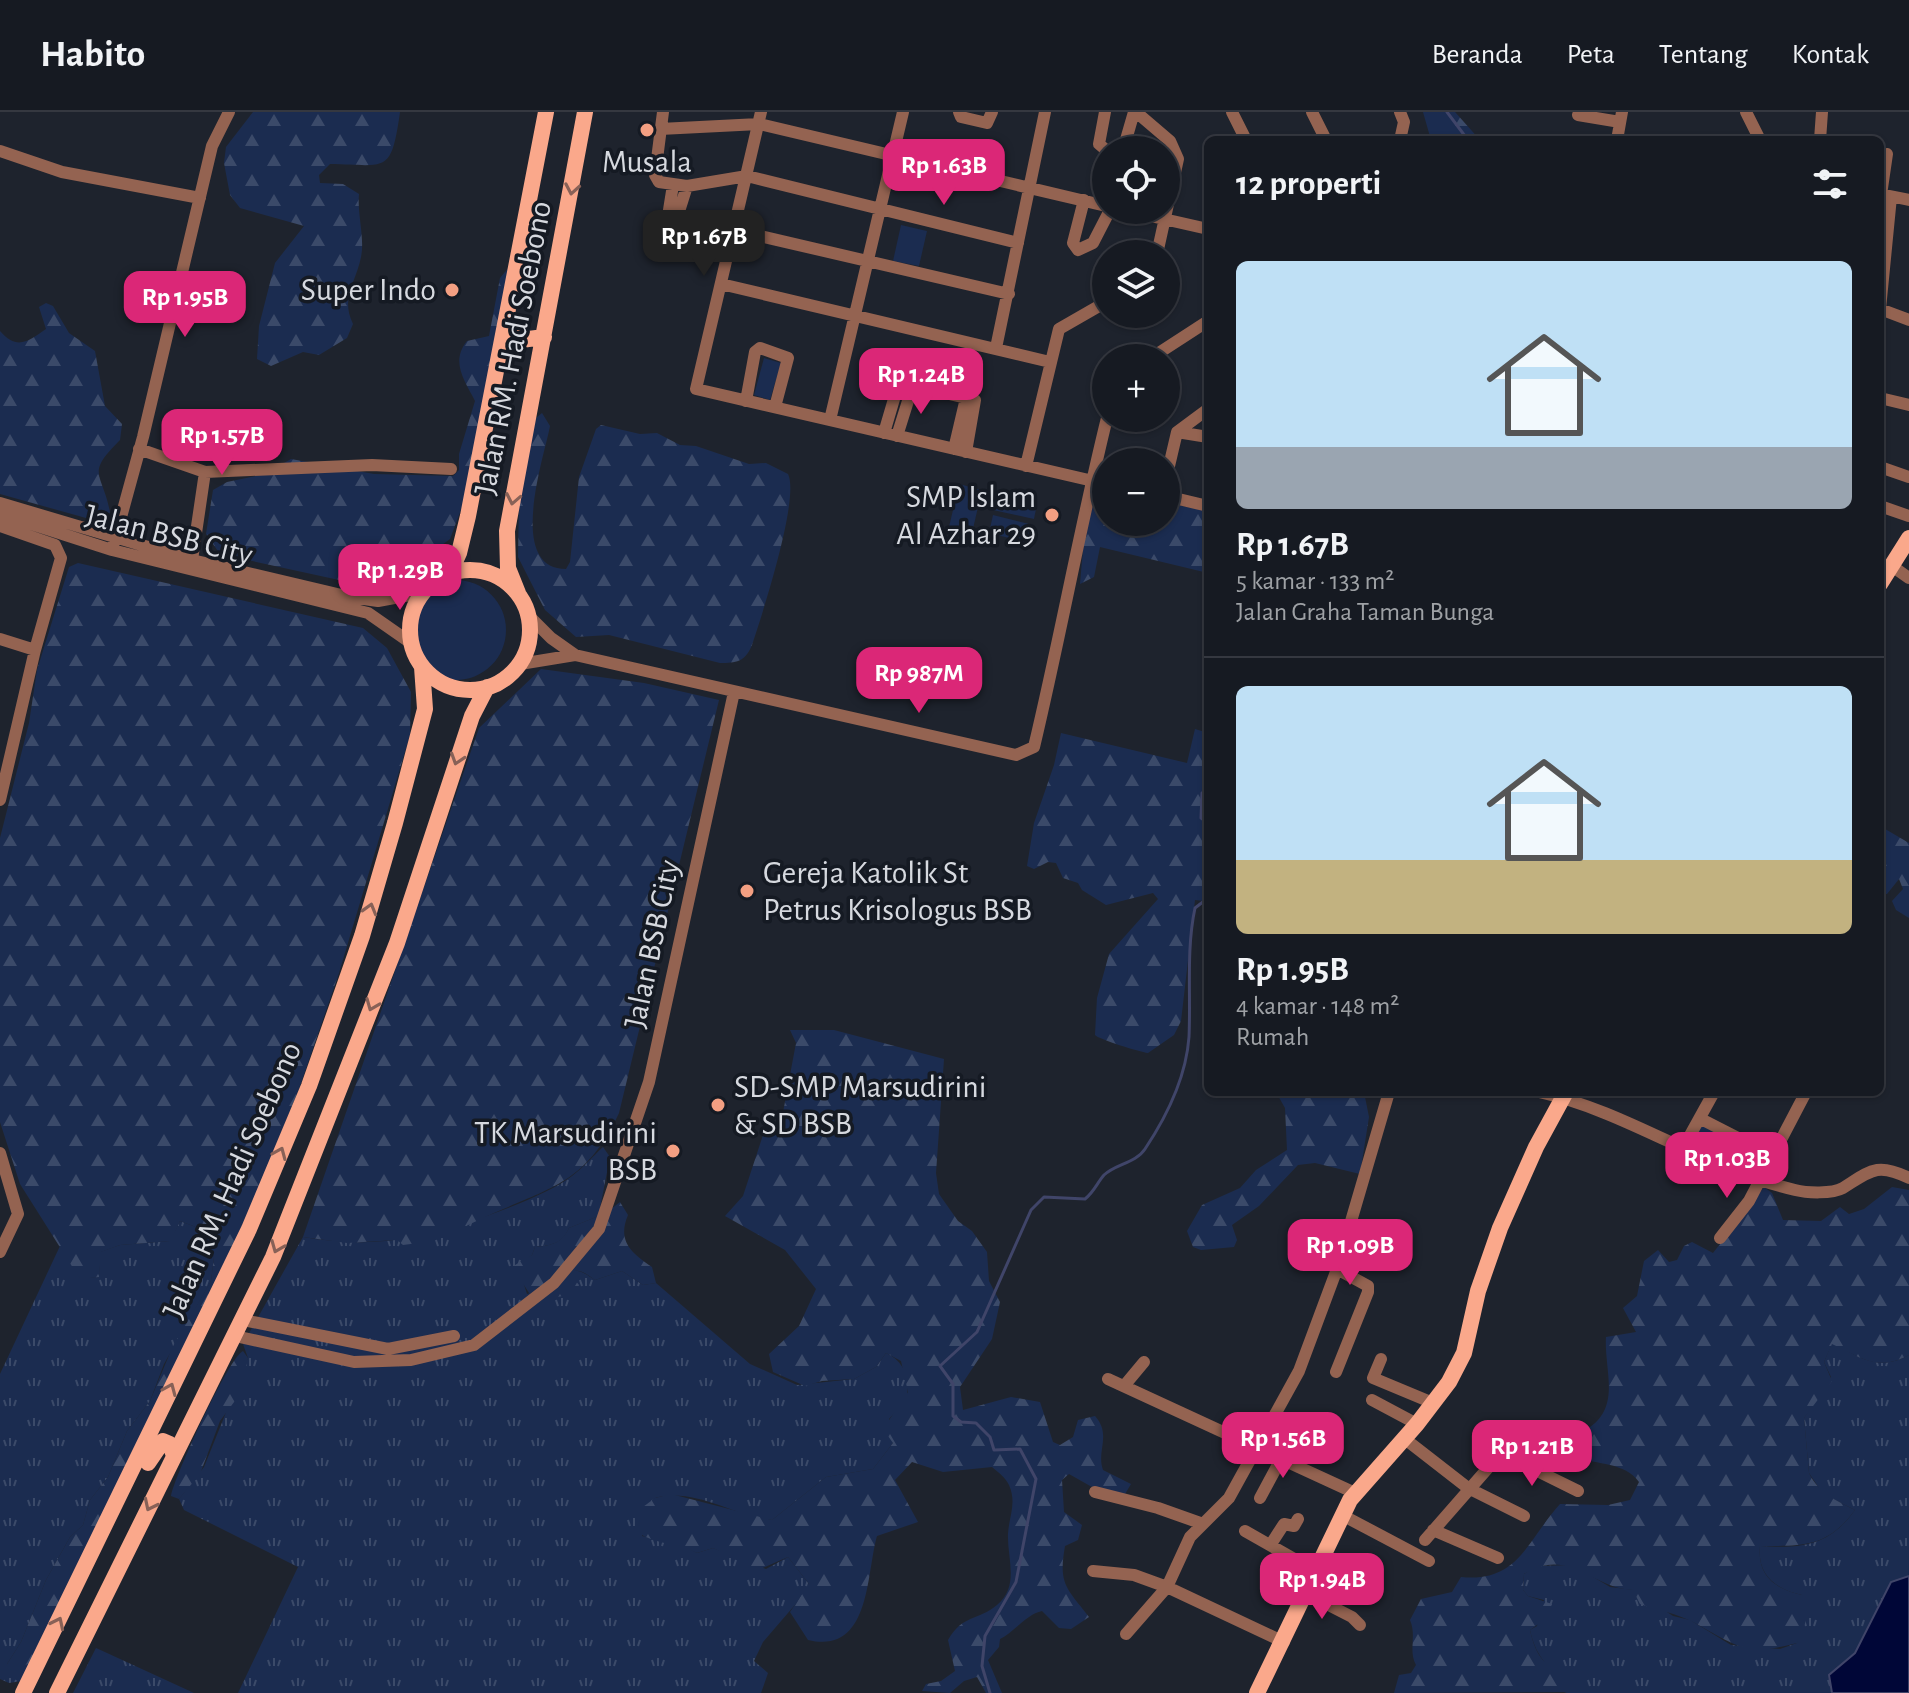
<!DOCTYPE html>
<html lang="id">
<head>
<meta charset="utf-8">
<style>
  body { margin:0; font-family:"Alegreya Sans",sans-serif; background:#23272f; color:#f1f3f6; height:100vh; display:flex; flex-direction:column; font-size:30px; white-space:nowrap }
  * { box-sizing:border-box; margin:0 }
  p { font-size:26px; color:#9ea1a5 }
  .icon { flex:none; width:44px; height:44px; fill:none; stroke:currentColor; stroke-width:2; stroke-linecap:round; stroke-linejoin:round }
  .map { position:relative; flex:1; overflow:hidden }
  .side { position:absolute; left:1204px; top:24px; width:680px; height:960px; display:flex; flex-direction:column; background:#161a22; border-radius:12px; box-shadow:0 2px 6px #0004,0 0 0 2px #353840 }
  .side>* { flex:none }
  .fabs { position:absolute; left:1092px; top:24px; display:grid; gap:16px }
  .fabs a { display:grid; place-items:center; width:88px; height:88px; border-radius:50%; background:#161a22; box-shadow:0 2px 6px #0004,0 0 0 2px #353840; font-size:40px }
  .price { position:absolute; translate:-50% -68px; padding:0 18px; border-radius:16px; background:#db2777; color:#fff; font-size:26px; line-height:52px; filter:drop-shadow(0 2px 4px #0008) }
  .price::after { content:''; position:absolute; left:50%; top:48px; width:24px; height:18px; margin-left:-12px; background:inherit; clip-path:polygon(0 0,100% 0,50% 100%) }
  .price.current { background:#222; color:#fff }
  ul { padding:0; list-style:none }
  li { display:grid; align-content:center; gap:16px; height:424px; padding:0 32px }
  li+li { border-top:2px solid #353840 }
  li span { display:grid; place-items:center; height:248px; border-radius:12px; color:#555 }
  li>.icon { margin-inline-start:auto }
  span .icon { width:144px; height:144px; fill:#fffc; stroke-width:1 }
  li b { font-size:34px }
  h2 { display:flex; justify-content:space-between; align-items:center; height:96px; padding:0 32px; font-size:34px }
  header { display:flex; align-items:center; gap:48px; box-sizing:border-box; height:112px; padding:0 40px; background:#161a22; border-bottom:2px solid #353840 }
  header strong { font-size:38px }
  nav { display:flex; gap:44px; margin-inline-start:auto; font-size:28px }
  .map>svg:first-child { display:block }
</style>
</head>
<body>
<header>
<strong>Habito</strong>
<nav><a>Beranda</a><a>Peta</a><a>Tentang</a><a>Kontak</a></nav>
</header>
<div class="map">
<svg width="1909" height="1581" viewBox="0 0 1909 1581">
  <defs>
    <pattern id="grass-tufts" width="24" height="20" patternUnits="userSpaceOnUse" patternTransform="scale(2)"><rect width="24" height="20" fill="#1b2c50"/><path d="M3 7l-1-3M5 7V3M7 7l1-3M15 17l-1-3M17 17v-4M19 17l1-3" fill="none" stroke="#3b4a69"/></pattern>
    <pattern id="forest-firs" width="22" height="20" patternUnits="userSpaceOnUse" patternTransform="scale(2)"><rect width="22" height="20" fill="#1b2c50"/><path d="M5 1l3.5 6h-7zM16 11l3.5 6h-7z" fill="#3b4a69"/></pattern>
  </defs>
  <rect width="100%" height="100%" fill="#1e232d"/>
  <path fill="url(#grass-tufts)" d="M603 1035 610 1045 600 1096 606 1101 569 1116C562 1132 552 1133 535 1135L532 1143 518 1154 527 1182 572 1169 568 1160C579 1156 586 1162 595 1168L622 1159 643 1173 656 1171 750 1252 797 1273 854 1267 876 1255 886 1241C905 1250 911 1267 906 1288L889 1307 893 1331 873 1357 826 1365 772 1408C732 1404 696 1375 655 1386L642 1424 682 1433 697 1441 713 1436 766 1457 788 1445 809 1472 806 1480 763 1530 754 1549 768 1561 761 1581H238L298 1455 184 1398 179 1387 204 1355 248 1246 243 1232 303 1125C334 1130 363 1132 394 1128 435 1124 540 1089 572 1064 583 1056 592 1045 603 1035Z
    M180 1109 201 1117 214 1145 211 1169 164 1252 150 1289 127 1319 108 1365 90 1388 83 1413 70 1425 46 1468 21 1530 7 1552 30 1551 22 1569 9 1571 0 1567V1262L60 1134 80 1166 99 1165 100 1140 120 1133 170 1129Z
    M1832 1231C1862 1246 1877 1260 1909 1243V1464L1891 1470 1855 1541 1829 1563 1832 1581H1564L1567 1580C1551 1553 1537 1550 1530 1518L1537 1514 1544 1488 1528 1484 1523 1478 1524 1462 1536 1454 1573 1453 1610 1475 1634 1478 1673 1504 1690 1508 1731 1533 1780 1537 1797 1531 1802 1483C1775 1477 1757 1463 1760 1434 1803 1437 1830 1433 1855 1398L1823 1382 1809 1361 1804 1306 1831 1265 1824 1250Z
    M96 1536 107 1541 194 1581H73Z"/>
  <path fill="url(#forest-firs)" d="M253 0H400C391 63 387 53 330 52L319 63 320 71 343 72 359 82C357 102 365 126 361 145 356 171 340 185 353 212L347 226 319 243 303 240 271 254 257 247 259 214 275 151 304 114 240 96 230 83 224 51 226 35Z
    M1423 0H1455L1480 28H1431Z
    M510 154 468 379 450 427 394 468 379 474 362 473 220 442 206 422 213 378 227 370 265 362 291 347 374 362 453 364 459 358V342L475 289C465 269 450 250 467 229L489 224 500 166Z
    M46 191 53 194 69 221 95 239 105 294 122 312 120 328C85 363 102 359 110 400L104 411 0 382V219C17 239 29 229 46 217L39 195Z
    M542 301 550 314C544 346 506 457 566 457L570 450 579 365 596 317 601 313 640 322 657 321 680 333 696 334 749 352 766 351 788 362C800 386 762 503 752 533 745 550 736 551 720 551L609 523 576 525 545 498 518 445 519 386 536 306Z
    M1098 375 1106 377V410H1166V391L1208 399V461L1100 435 1094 465 1080 472 1084 426Z
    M78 451 363 516 387 536 411 580 410 623 339 861 299 977 241 1118 38 1537 30 1551 14 1558 7 1552 21 1530 46 1468 70 1425 83 1413 90 1388 108 1365 127 1319 150 1289 172 1236 211 1169 214 1145 201 1117 180 1109 171 1129 120 1133 101 1140 99 1165 80 1167 20 1072 0 1010V726L29 611 37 558 69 455Z
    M541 557 644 571 719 588 619 1001C587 1068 558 1073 494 1101 457 1117 446 1128 403 1133L397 1128 347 1131 303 1125 479 616Z
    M1195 617 1208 621V794L1204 789 1195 788 1181 909 1174 923 1148 941C1140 940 1098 927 1095 923L1097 886 1109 842 1158 787 1153 781 1106 793 1082 778 1078 771 1063 766 1056 751 1048 750 1034 757 1027 754 1034 711 1054 653 1061 621 1187 651Z
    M1880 714 1909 731V806L1896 798 1892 789 1903 777 1899 767 1887 782H1880Z
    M790 918H834L944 947 936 1061 939 1082 958 1109 972 1119 987 1140 989 1169 1000 1190 992 1227 960 1275 963 1298 1011 1285 1040 1290 1053 1330 1060 1333 1073 1325 1078 1308 1095 1304C1112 1323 1096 1339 1103 1358L1131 1372 1125 1382 1092 1375 1069 1362 1062 1368 1064 1400 1082 1413 1078 1428 1065 1434C1058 1473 1067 1476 1089 1505L1071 1517 1059 1516 1042 1499C1027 1502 1014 1520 1000 1527L999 1535 988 1548 1002 1581H986L977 1565 964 1569 950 1581 922 1579 926 1572 941 1569 955 1559 948 1528C963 1502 978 1509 997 1493 1020 1474 1007 1446 1008 1422 1009 1404 1017 1391 1009 1373 1006 1366 998 1360 992 1355L943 1360 912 1350 895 1368 918 1410 877 1424C866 1462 871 1543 808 1528L790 1500 809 1472 788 1445 758 1458 713 1436 697 1441C678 1431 650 1432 635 1418V1401L655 1386 671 1382 772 1408 826 1365 873 1357 893 1331 883 1317 908 1280 901 1249 886 1241 876 1255 854 1267 822 1269 805 1274 773 1260 769 1242 799 1214 816 1177 785 1138 725 1104 743 1084 765 1017 781 1011 796 931Z
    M1276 980H1364L1369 1005 1360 1062 1315 1051 1298 1053 1259 1094 1232 1113 1237 1128 1234 1135 1201 1138 1193 1135 1187 1119 1202 1093 1240 1076 1256 1058 1287 1038 1285 996Z
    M1764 1075 1772 1081 1783 1108 1821 1109 1840 1095 1849 1102 1864 1097 1892 1075 1909 1078V1243C1877 1260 1862 1246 1832 1232L1824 1250 1832 1269 1804 1306 1809 1361C1819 1382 1836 1388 1855 1398 1828 1435 1804 1434 1760 1434 1757 1464 1775 1477 1802 1483 1813 1500 1804 1514 1797 1531 1745 1545 1737 1534 1693 1510 1678 1502 1657 1498 1640 1492L1633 1478C1591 1476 1569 1434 1524 1462L1523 1478 1528 1484 1552 1492 1544 1508 1530 1518C1536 1545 1545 1557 1573 1563L1577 1570 1567 1580 1394 1581 1399 1563 1411 1561 1416 1553C1408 1538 1417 1524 1410 1508L1421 1487 1452 1480 1461 1465C1519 1471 1527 1428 1560 1392L1608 1393 1630 1388 1639 1370C1625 1350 1597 1353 1576 1345 1563 1339 1550 1329 1539 1321L1542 1311C1559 1320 1572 1328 1590 1315 1621 1293 1604 1258 1606 1225L1636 1220 1623 1196 1637 1184 1644 1149 1658 1138 1669 1150 1677 1148 1684 1134 1692 1130 1713 1141Z
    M620 1090 628 1103C617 1129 631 1141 652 1155L656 1171 643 1173 622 1159 595 1168C587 1162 578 1155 569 1161L579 1173 576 1181 544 1188 545 1180 531 1184 522 1170 505 1168 510 1156 532 1143 535 1135C552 1133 561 1132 569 1116L606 1101Z
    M243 1239 248 1246 240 1282 220 1309 200 1362 179 1387 171 1384C175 1363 229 1245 243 1239Z"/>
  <path fill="#1b2c50" d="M901 113 927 119 919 154 893 149Z
    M764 246 781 251 770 288 754 283Z
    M959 372 982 378 972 421 949 415Z
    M997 381 1037 392 1034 407 993 398Z
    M993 403 1033 413 1029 431 989 421Z
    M406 518a50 50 0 1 1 100 0a50 50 0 1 1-100 0Z
    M1702 1012 1738 1029 1729 1049 1693 1030Z"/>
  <path fill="#000637" stroke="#404569" stroke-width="2" d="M1909 1464V1581H1832L1829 1563 1855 1541 1891 1470Z"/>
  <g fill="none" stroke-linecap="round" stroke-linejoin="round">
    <path stroke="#404569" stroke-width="3" d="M1447 0 1468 28
      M1208 679 1202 681 1201 706 1208 711
      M990 1581 982 1554 985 1524 1016 1470 1036 1367 1020 1337 994 1338 990 1325 976 1311 961 1310 953 1304V1272L940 1254 977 1220 1031 1098 1044 1085 1085 1087C1094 1080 1097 1071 1104 1063 1115 1052 1136 1051 1145 1037 1167 1004 1186 966 1189 925 1191 882 1186 838 1195 796L1208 786"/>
    <path stroke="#946351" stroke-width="12" d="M663 0 655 63 659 70 687 74 747 64 1018 131
      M761 0 696 277 1106 372
      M959 0 961 5 987 11 992 0
      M1105 0 1099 32 1106 38
      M1136 0 1170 29 1178 47 1157 142
      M1232 0 1246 28
      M1312 0 1326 28
      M1746 0 1760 28
      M1578 3 1620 10
      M660 17 759 12 1106 94
      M1400 28 1404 10 1400 0
      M1617 28 1622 0
      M1820 28 1822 0
      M1123 38 1134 0
      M0 39 62 60 200 86
      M673 73 665 123 671 125 687 74
      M1881 83 1887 42
      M1885 83 1909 88
      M1891 85 1880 197 1909 208
      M1084 88 1073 131 1078 138 1093 131 1110 98
      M1124 98 1208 117
      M734 118 1009 182
      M721 172 1050 250
      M996 236 1045 0
      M1151 246 1208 209
      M1880 286 1909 293
      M746 289 755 240 760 236 788 246 775 295
      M830 308 903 0
      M1177 320 1208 297
      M884 321 899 270 966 286
      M897 324 913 273
      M139 337 205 360 191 455
      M954 337 966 286 975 288 966 340
      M1026 354 1059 217 1106 190
      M1880 355 1909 365
      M205 360 372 353 451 357
      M1166 367 1177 320 1208 325
      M1166 384 1208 394
      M0 391 192 448 350 485 378 489 421 481
      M1880 394 1909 404
      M0 402 112 438 368 501 411 531
      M0 414 55 433 61 446 35 538 0 688
      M112 438 143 325 212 34 229 0
      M1892 454 1909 466
      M527 502 551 526 575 543 1016 643 1034 635C1060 526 1080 415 1107 306
      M0 527 35 538
      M520 552 575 543
      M1539 980C1629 1000 1705 1057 1795 1078 1807 1081 1832 1082 1843 1076 1870 1059 1877 1050 1909 1066
      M1701 1007 1746 1030
      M1683 1036 1714 980
      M0 1041 18 1102 0 1140
      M1720 1126 1749 1089 1806 980
      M243 1208 388 1237 454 1224
      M235 1224 354 1250 411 1248 474 1233 554 1171 599 1117 649 970 734 580
      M1381 1247 1373 1266 1433 1291
      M1336 1260 1368 1180V1174L1337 1157
      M1108 1267 1355 1381
      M1124 1274 1144 1250
      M1372 1288 1417 1312
      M1405 1327 1468 1376 1524 1404
      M1501 1341 1578 1379
      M1095 1380 1158 1396 1203 1412
      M1260 1386 1281 1347
      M1342 1403 1429 1449
      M1433 1418 1498 1446
      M1245 1419 1317 1460
      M1425 1428 1516 1324
      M1271 1432 1284 1412 1294 1414 1298 1407
      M1093 1459 1134 1463 1167 1475 1190 1425 1229 1386 1299 1259 1337 1157 1389 980
      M1307 1482 1352 1505 1360 1513
      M1126 1522 1167 1475 1284 1530"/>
    <path stroke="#faa88b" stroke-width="16" d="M504 221 521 228 544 225
      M410 518a60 60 0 1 1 120 0a60 60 0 1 1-120 0Z
      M450 461 459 441 468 404 546 0
      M1880 472 1909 426
      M518 481 508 456 507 419 585 0
      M148 1351 163 1329 170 1332 174 1344
      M23 1581 249 1117 309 974 362 824 395 711 425 597 422 555
      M57 1581 273 1145 397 831 472 604 487 575
      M1257 1581 1350 1388 1417 1312 1449 1270 1464 1241 1478 1179 1500 1116 1536 1035 1566 980"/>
  </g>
  <defs><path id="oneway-chevron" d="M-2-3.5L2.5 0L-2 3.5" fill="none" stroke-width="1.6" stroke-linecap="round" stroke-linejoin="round" transform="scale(2)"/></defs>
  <g stroke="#886157">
    <use href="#oneway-chevron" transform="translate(572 77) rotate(100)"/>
    <use href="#oneway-chevron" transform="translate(513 387) rotate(101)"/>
    <use href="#oneway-chevron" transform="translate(457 647) rotate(108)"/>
    <use href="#oneway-chevron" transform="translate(370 797) rotate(-74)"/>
    <use href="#oneway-chevron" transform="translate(372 893) rotate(112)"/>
    <use href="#oneway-chevron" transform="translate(280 1041) rotate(-67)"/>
    <use href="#oneway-chevron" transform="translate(277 1135) rotate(112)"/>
    <use href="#oneway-chevron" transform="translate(170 1277) rotate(-67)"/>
    <use href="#oneway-chevron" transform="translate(150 1393) rotate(116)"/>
    <use href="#oneway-chevron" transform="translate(58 1511) rotate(-64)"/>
  </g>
  <g fill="#f39f82" stroke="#151a23" stroke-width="3">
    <circle cx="647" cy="18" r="8"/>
    <circle cx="452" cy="178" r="8"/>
    <circle cx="1052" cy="403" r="8"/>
    <circle cx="747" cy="779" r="8"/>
    <circle cx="718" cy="993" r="8"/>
    <circle cx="673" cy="1039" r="8"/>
  </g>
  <g text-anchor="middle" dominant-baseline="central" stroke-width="7" stroke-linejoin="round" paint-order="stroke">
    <g font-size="32" fill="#d6d9df" stroke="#151a23" text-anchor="end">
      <text x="647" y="50" text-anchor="middle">Musala</text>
      <text x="436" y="178">Super Indo</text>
      <text x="1036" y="385">SMP Islam<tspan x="1036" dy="37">Al Azhar 29</tspan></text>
      <text x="763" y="761" text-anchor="start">Gereja Katolik St<tspan x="763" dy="37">Petrus Krisologus BSB</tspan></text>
      <text x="734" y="975" text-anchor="start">SD-SMP Marsudirini<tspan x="734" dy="37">&amp; SD BSB</tspan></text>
      <text x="657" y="1021">TK Marsudirini<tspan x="657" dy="37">BSB</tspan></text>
    </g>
    <g font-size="32" fill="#d6d9df" stroke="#151a23">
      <text transform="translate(513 236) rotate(-79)">Jalan RM. Hadi Soebono</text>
      <text transform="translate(169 423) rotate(14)">Jalan BSB City</text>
      <text transform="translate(652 832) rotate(-78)">Jalan BSB City</text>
      <text transform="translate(232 1068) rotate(-66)">Jalan RM. Hadi Soebono</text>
    </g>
  </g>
</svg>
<div class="fabs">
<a><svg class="icon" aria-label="locate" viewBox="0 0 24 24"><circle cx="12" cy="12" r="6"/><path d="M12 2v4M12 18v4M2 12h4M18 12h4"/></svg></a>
<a><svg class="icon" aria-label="layers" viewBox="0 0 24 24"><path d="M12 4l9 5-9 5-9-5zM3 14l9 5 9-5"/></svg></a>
<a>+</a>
<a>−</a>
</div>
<b class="price" style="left:944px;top:95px">Rp 1.63B</b>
<b class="price current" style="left:704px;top:166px">Rp 1.67B</b>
<b class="price" style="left:185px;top:227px">Rp 1.95B</b>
<b class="price" style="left:921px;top:304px">Rp 1.24B</b>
<b class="price" style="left:222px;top:365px">Rp 1.57B</b>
<b class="price" style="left:400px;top:500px">Rp 1.29B</b>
<b class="price" style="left:919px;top:603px">Rp 987M</b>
<b class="price" style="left:1727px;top:1088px">Rp 1.03B</b>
<b class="price" style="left:1350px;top:1175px">Rp 1.09B</b>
<b class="price" style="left:1283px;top:1368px">Rp 1.56B</b>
<b class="price" style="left:1532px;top:1376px">Rp 1.21B</b>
<b class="price" style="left:1322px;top:1509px">Rp 1.94B</b>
<section class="side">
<h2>12 properti<svg class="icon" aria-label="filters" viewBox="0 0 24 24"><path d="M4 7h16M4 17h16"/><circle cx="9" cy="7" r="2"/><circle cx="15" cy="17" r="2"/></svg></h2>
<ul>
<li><span style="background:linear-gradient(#bfe0f5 75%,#9aa5b1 0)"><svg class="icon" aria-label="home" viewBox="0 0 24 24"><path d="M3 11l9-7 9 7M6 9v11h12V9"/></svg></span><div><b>Rp 1.67B</b><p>5 kamar · 133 m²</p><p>Jalan Graha Taman Bunga</p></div></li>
<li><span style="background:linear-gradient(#bfe0f5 70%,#c2b280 0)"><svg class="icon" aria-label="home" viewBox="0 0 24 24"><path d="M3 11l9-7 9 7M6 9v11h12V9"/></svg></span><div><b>Rp 1.95B</b><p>4 kamar · 148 m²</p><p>Rumah</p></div></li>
</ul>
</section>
</div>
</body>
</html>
